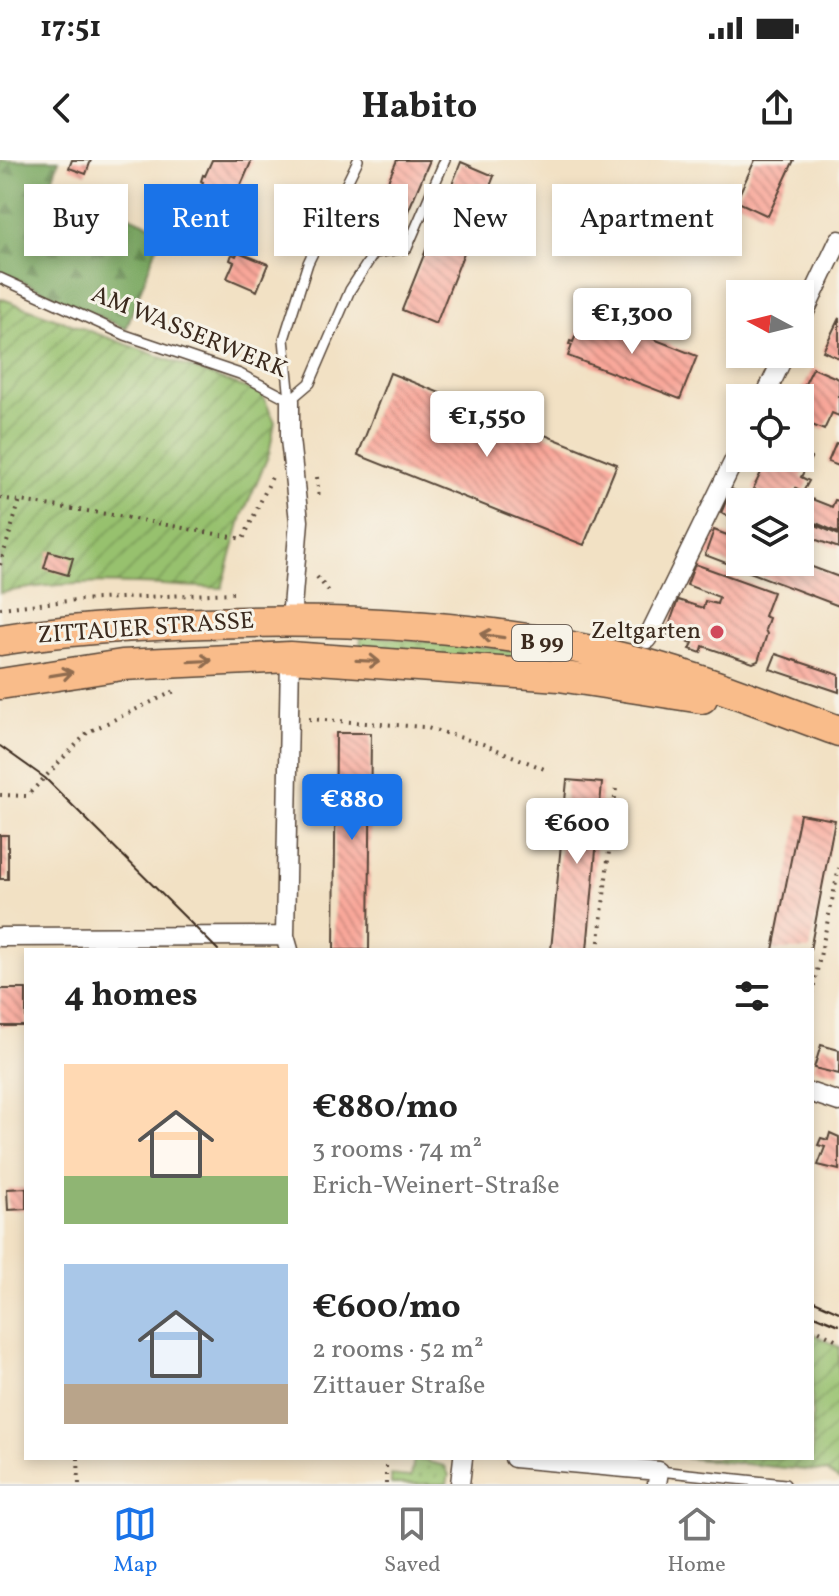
<!DOCTYPE html>
<html lang="en">
<head>
<meta charset="utf-8">
<style>
  body { margin:0; font-family:Vollkorn,serif; background:#f6f6f6; color:#222; height:100vh; display:flex; flex-direction:column; font-size:30px; white-space:nowrap }
  * { box-sizing:border-box; margin:0 }
  p { font-size:26px; color:#767676 }
  .icon { flex:none; width:44px; height:44px; fill:none; stroke:currentColor; stroke-width:2; stroke-linecap:round; stroke-linejoin:round }
  .map { position:relative; flex:1; overflow:hidden }
  .drawer { position:absolute; left:24px; top:788px; width:790px; height:512px; display:flex; flex-direction:column; background:#fff; border-radius:0px; box-shadow:0 4px 12px #0003 }
  .drawer>* { flex:none }
  .guide { position:absolute; left:24px; top:24px; width:792px; height:72px; display:flex; gap:16px }
  .needle { width:52px; rotate:277deg }
  .controls { position:absolute; left:726px; top:120px; display:grid; gap:16px }
  .controls a { display:grid; place-items:center; width:88px; height:88px; border-radius:0px; background:#fff; box-shadow:0 4px 12px #0003; font-size:40px }
  .price { position:absolute; translate:-50% -68px; padding:0 18px; border-radius:8px; background:#fff; color:#222; font-size:26px; line-height:52px; filter:drop-shadow(0 2px 4px #0008) }
  .price::after { content:''; position:absolute; left:50%; top:48px; width:24px; height:18px; margin-left:-12px; background:inherit; clip-path:polygon(0 0,100% 0,50% 100%) }
  .price.selected { background:#1a73e8; color:#fff }
  ul { padding:0; list-style:none }
  li { display:flex; align-items:center; gap:24px; height:200px; padding:0 40px }
  li span { display:grid; place-items:center; flex:none; width:224px; height:160px; border-radius:0px; color:#555 }
  li>.icon { margin-inline-start:auto }
  span .icon { width:96px; height:96px; fill:#fffc; stroke-width:1 }
  li b { font-size:34px }
  h2 { display:flex; justify-content:space-between; align-items:center; height:96px; padding:0 40px; font-size:34px }
  .pill { padding:0 28px; border-radius:0px; background:#fff; box-shadow:0 4px 12px #0003; font-size:28px; line-height:72px }
  .pill.selected { background:#1a73e8; color:#fff }
  .status { display:flex; justify-content:space-between; align-items:center; height:56px; padding:0 40px; background:#fff; direction:ltr }
  .status svg { height:22px; fill:currentColor }
  header { display:flex; justify-content:space-between; align-items:center; height:104px; padding:0 40px; background:#fff; font-size:36px; font-weight:700 }
  .tab-bar { display:flex; justify-content:space-around; align-items:center; height:112px; border-top:2px solid #e0e0e0; background:#fff; font-size:22px; color:#767676 }
  .tab-bar a { display:grid; justify-items:center; gap:4px }
  .tab-bar .selected { color:#1a73e8 }
  .map>svg:first-child { display:block }
</style>
</head>
<body>
<div class="status"><b>17:51</b><svg viewBox="0 0 49 12"><path d="M0 12V9h3v3zM5 12V6h3v6zM10 12V3h3v9zM15 12V0h3v12zM26 1h20v11H26zM47 4h2v5h-2z"/></svg></div>
<header><svg class="icon" aria-label="back" viewBox="0 0 24 24"><path d="M15 5l-7 7 7 7"/></svg>Habito<svg class="icon" aria-label="share" viewBox="0 0 24 24"><path d="M12 15V3M7 8l5-5 5 5M5 13v7h14v-7"/></svg></header>
<div class="map">
<svg width="839" height="1324" viewBox="0 0 839 1324">
  <defs>
    <pattern id="grass-dots" width="8" height="8" patternUnits="userSpaceOnUse" patternTransform="scale(2)"><rect width="8" height="8" fill="#97c16e"/><path d="M2 2h.1M6 6h.1" fill="none" stroke="#7c9d5a" stroke-width="1.8" stroke-linecap="round"/></pattern>
    <pattern id="forest-firs" width="22" height="20" patternUnits="userSpaceOnUse" patternTransform="scale(2)"><rect width="22" height="20" fill="#79a761"/><path d="M5 1l3.5 6h-7zM16 11l3.5 6h-7z" fill="#64884f"/></pattern>
    <pattern id="garden-furrows" width="10" height="10" patternUnits="userSpaceOnUse" patternTransform="scale(2)"><rect width="10" height="10" fill="#97c16e"/><path d="M-1 1l2-2M0 10L10 0M9 11l2-2" fill="none" stroke="#7c9d5a"/></pattern>
    <pattern id="building-back-hatch" width="6" height="6" patternUnits="userSpaceOnUse" patternTransform="scale(2)"><rect width="6" height="6" fill="#f9a79a"/><path d="M-1 5l2 2M0 0l6 6M5-1l2 2" fill="none" stroke="#cb887d"/></pattern>
  </defs>
  <rect width="100%" height="100%" fill="#f7f3e8"/>
  <filter id="ink" filterUnits="userSpaceOnUse"><feTurbulence type="fractalNoise" baseFrequency=".0125" numOctaves="2"/><feDisplacementMap in="SourceGraphic" scale="16" xChannelSelector="R" yChannelSelector="G"/><feConvolveMatrix kernelMatrix="1 2 1 2 8 2 1 2 1" color-interpolation-filters="sRGB"/></filter>
  <filter id="wash" filterUnits="userSpaceOnUse"><feTurbulence type="fractalNoise" baseFrequency=".006" numOctaves="4" result="noise"/><feDisplacementMap in="SourceGraphic" scale="32" xChannelSelector="R" yChannelSelector="G"/><feGaussianBlur stdDeviation="1.8" result="paint"/><feColorMatrix in="noise" values="0 0 0 0 0 0 0 0 0 0 0 0 0 0 0 0 0 1.4 0 .05"/><feComposite in="paint" operator="in"/></filter>
  <g filter="url(#wash)">
    <rect width="100%" height="100%" fill="#f2e1c4"/>
    <path fill="url(#grass-dots)" stroke="#697646" stroke-width="2" d="M361 475 552 494 626 510 360 490Z
      M414 1298 445 1306 449 1315 447 1324H391V1315L411 1317Z"/>
    <path fill="url(#forest-firs)" stroke="#5a6840" stroke-width="2" d="M0 0H59L51 23 163 70 126 169 0 111Z"/>
    <path fill="url(#garden-furrows)" stroke="#697646" stroke-width="2" d="M0 138 262 234 275 262 269 294 242 356 222 428C148 425 73 417 0 433Z
      M812 1173 839 1187V1320L827 1312 685 1298H812Z"/>
    <g id="blocks">
      <path fill="url(#building-back-hatch)" d="M72 0H91L86 14 69 8Z
        M212 0H252L224 64 191 49 203 22 201 21 203 15 205 16Z
        M397 0H430L400 70 372 58Z
        M755 0H794L768 56 736 41Z
        M461 2 494 16 436 164 402 150Z
        M238 92 268 104 257 131 227 118 234 102 230 100 232 94 236 96Z
        M585 152 697 196 680 239 568 196 572 185 569 184 570 181 573 182Z
        M839 158V198L823 191Z
        M813 208 839 219V256L832 253 824 270 800 260 798 238Z
        M390 213 617 304 584 385 358 295Z
        M836 283 839 284V306L828 302Z
        M800 292 811 298 801 317 809 321 803 332 796 328 789 342H779L753 329 768 298H800Z
        M731 329 753 339 752 342H740V361L721 353Z
        M799 334 832 347 835 340 839 341V373L807 359 806 361 839 375V388L800 374V342H796Z
        M714 370 740 380V402H799L839 417V446L705 395Z
        M49 391 73 398 68 415 44 408Z
        M695 404 773 432 764 456 769 458 765 470 767 474 758 501 753 503 703 486 701 493 690 489 693 483 666 474 678 440 703 448 705 441 717 444 719 437 687 425Z
        M776 494 839 515V532L770 509Z
        M336 573H371L369 790H334Z
        M567 620 602 623 587 790H551Z
        M800 654 835 660 810 790H773Z
        M0 675H8V719H0Z
        M0 829H26V866H0Z
        M821 885 839 890V914L814 908Z
        M830 973 839 977V1010L818 1005 825 987 818 985 821 978 828 980Z
        M26 1028V1049L8 1050 7 1029Z"/>
    </g>
  </g>
  <g filter="url(#ink)">
    <use href="#blocks" fill-opacity="0" stroke="#564537" stroke-width="2"/>
    <g fill="none" stroke-linecap="round" stroke-linejoin="round">
      <defs>
        <path id="lane" d="M0 118 125 175 240 214 290 240
          M290 240 310 223 350 130 374 93 407 88 445 0
          M290 240 284 179 308 103 358 0
          M659 1311 785 1324"/>
        <path id="street" d="M800 162 839 80
          M764 238 785 194
          M290 240V279L299 361 291 460
          M647 479 740 288
          M0 777 285 776
          M289 790 285 776 290 497
          M812 933 839 942
          M514 1298 659 1311 657 1324
          M460 1324 463 1298"/>
        <path id="primary" d="M0 480C68 469 137 465 205 463 350 458 498 465 638 502 707 520 773 547 839 571
          M0 524 122 505 290 497 559 516 702 538"/>
      </defs>
      <use href="#lane" stroke="#564537" stroke-width="12"/>
      <use href="#street" stroke="#564537" stroke-width="21"/>
      <use href="#primary" stroke="#564537" stroke-width="33"/>
      <path stroke="#564537" stroke-width="4" stroke-dasharray="2 6" stroke-linecap="butt" d="M317 317 319 340
        M0 338 113 355 243 379 273 315
        M0 405 20 340
        M317 417 331 434
        M0 448 77 440 233 433
        M309 559 424 567 483 584 549 611
        M0 635 27 636 88 572 177 530
        M598 790 616 628
        M812 834 839 708
        M812 1167 839 1181
        M78 1298 79 1324
        M386 1298V1324"/>
      <use href="#lane" stroke="#fff" stroke-width="9"/>
      <use href="#street" stroke="#fff" stroke-width="18"/>
      <use href="#primary" stroke="#f9bc8a" stroke-width="30"/>
      <path stroke="#3b2a1e" stroke-width="2" d="M0 586 45 618 218 790
        M812 1140 839 1152
        M812 1154 839 1165"/>
    </g>
    <defs><path id="oneway-shaft" d="M-6 0H5M1.5-3L5.5 0L1.5 3" fill="none" stroke-width="1.6" stroke-linecap="round" stroke-linejoin="round" transform="scale(2)"/></defs>
    <g stroke="#906c4f">
      <use href="#oneway-shaft" transform="translate(492 476) rotate(-172)"/>
      <use href="#oneway-shaft" transform="translate(200 501) rotate(-3)"/>
      <use href="#oneway-shaft" transform="translate(368 501) rotate(3)"/>
      <use href="#oneway-shaft" transform="translate(61 514) rotate(-9)"/>
    </g>
  </g>
  <circle fill="#d1495b" stroke="#f7f3e8" stroke-width="3" cx="717" cy="472" r="8"/>
  <g text-anchor="middle" dominant-baseline="central" stroke-width="6" stroke-linejoin="round" paint-order="stroke">
    <rect fill="#f7f3e8" stroke="#73665b" stroke-width="2" x="512" y="465" width="60" height="36" rx="6"/>
    <g font-size="22" font-weight="bold" fill="#3b2a1e">
      <text x="542" y="483">B 99</text>
    </g>
    <g font-size="24" fill="#3b2a1e" stroke="#f7f3e8">
      <text transform="translate(189 173) rotate(22)">AM WASSERWERK</text>
      <text transform="translate(146 469) rotate(-4)">ZITTAUER STRASSE</text>
    </g>
    <g font-size="24" fill="#3b2a1e" stroke="#f7f3e8" text-anchor="end">
      <text x="701" y="472">Zeltgarten</text>
    </g>
  </g>
</svg>
<div class="controls">
<a><svg class="needle" viewBox="-14 -14 28 28"><path d="M0-13l5 13h-10z" fill="#e53935"/><path d="M0 13l5-13h-10z" fill="#767676"/></svg></a>
<a><svg class="icon" aria-label="locate" viewBox="0 0 24 24"><circle cx="12" cy="12" r="6"/><path d="M12 2v4M12 18v4M2 12h4M18 12h4"/></svg></a>
<a><svg class="icon" aria-label="layers" viewBox="0 0 24 24"><path d="M12 4l9 5-9 5-9-5zM3 14l9 5 9-5"/></svg></a>
</div>
<b class="price" style="left:632px;top:196px">€1,300</b>
<b class="price" style="left:487px;top:299px">€1,550</b>
<b class="price selected" style="left:352px;top:682px">€880</b>
<b class="price" style="left:577px;top:706px">€600</b>
<div class="guide">
<a class="pill">Buy</a>
<a class="pill selected">Rent</a>
<a class="pill">Filters</a>
<a class="pill">New</a>
<a class="pill">Apartment</a>
</div>
<section class="drawer">
<h2>4 homes<svg class="icon" aria-label="filters" viewBox="0 0 24 24"><path d="M4 7h16M4 17h16"/><circle cx="9" cy="7" r="2"/><circle cx="15" cy="17" r="2"/></svg></h2>
<ul>
<li><span style="background:linear-gradient(#ffd9b3 70%,#8fb573 0)"><svg class="icon" aria-label="home" viewBox="0 0 24 24"><path d="M3 11l9-7 9 7M6 9v11h12V9"/></svg></span><div><b>€880/mo</b><p>3 rooms · 74 m²</p><p>Erich-Weinert-Straße</p></div></li>
<li><span style="background:linear-gradient(#a9c7e8 75%,#b9a48a 0)"><svg class="icon" aria-label="home" viewBox="0 0 24 24"><path d="M3 11l9-7 9 7M6 9v11h12V9"/></svg></span><div><b>€600/mo</b><p>2 rooms · 52 m²</p><p>Zittauer Straße</p></div></li>
</ul>
</section>
</div>
<nav class="tab-bar">
<a class="selected"><svg class="icon" aria-label="map" viewBox="0 0 24 24"><path d="M3 6l6-2 6 2 6-2v14l-6 2-6-2-6 2zM9 4v14M15 6v14"/></svg>Map</a>
<a><svg class="icon" aria-label="saved" viewBox="0 0 24 24"><path d="M7 4h10v16l-5-4-5 4z"/></svg>Saved</a>
<a><svg class="icon" aria-label="home" viewBox="0 0 24 24"><path d="M3 11l9-7 9 7M6 9v11h12V9"/></svg>Home</a>
</nav>
</body>
</html>
